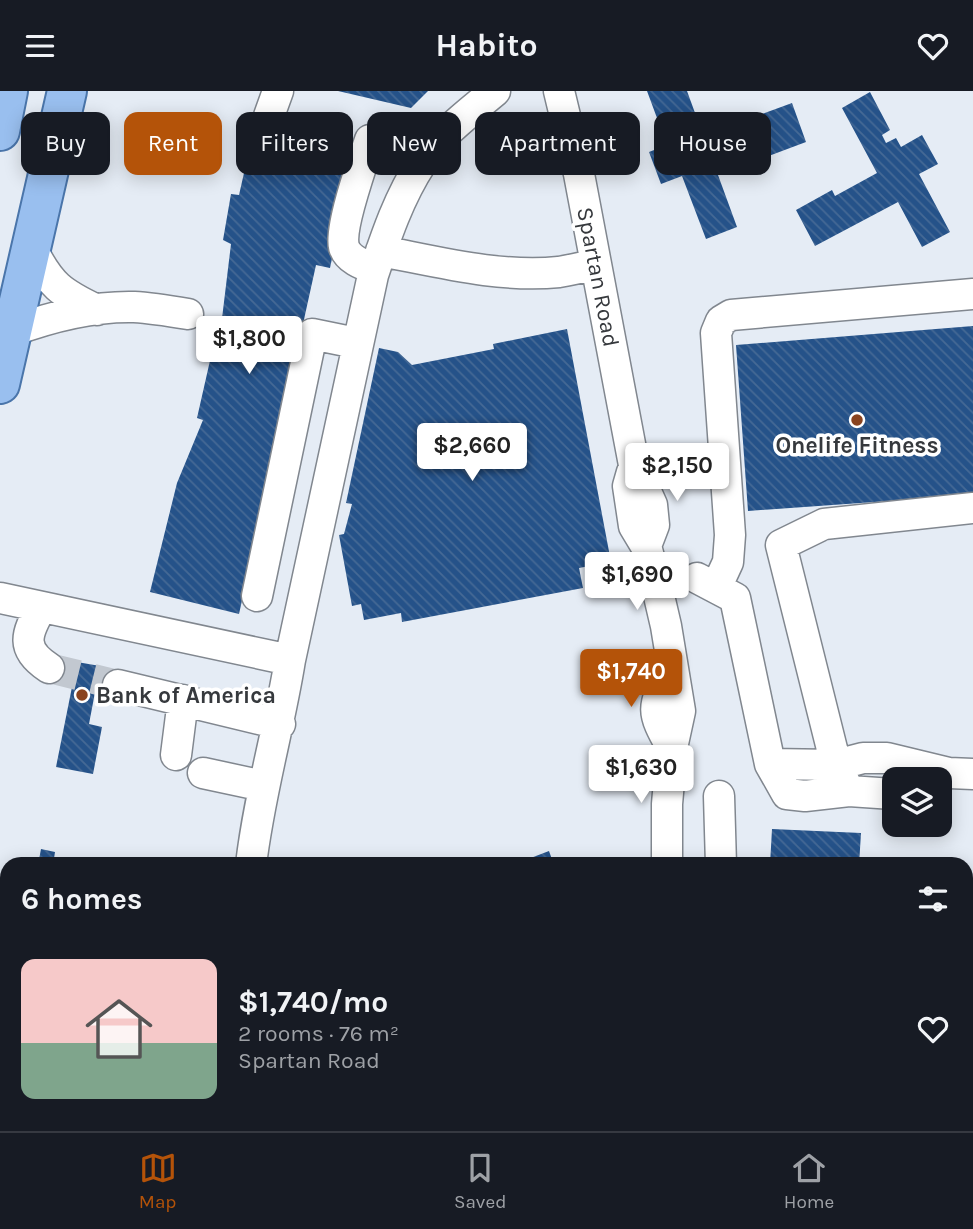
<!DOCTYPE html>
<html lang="en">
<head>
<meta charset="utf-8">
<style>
  body { margin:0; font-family:Karla,sans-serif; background:#242831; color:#f1f3f6; height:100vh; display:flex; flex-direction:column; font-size:26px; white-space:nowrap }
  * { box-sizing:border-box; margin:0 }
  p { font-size:23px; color:#9ea1a6 }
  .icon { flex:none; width:38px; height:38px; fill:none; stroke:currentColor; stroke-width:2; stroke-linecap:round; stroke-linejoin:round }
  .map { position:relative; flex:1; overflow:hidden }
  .drawer { position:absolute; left:0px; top:766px; width:973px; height:275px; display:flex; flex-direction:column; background:#171b24; border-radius:21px 21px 0 0; box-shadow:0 4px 18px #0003 }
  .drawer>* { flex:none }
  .hud { position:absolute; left:21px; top:21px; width:931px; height:63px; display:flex; gap:14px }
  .fabs { position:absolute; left:882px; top:676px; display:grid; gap:14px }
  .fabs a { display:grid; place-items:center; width:70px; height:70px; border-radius:14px; background:#171b24; box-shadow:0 4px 18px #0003; font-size:35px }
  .price { position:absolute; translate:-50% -60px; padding:0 16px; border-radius:7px; background:#fff; color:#222; font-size:23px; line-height:46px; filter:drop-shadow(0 2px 4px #0008) }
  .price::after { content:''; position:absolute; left:50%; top:42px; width:21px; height:16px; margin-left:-10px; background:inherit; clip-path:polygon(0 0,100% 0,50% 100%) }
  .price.current { background:#b45309; color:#fff }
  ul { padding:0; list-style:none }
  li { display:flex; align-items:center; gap:21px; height:175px; padding:0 21px }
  li span { display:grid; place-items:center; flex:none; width:196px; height:140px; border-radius:14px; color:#555 }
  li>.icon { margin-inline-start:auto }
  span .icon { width:84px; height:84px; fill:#fffc; stroke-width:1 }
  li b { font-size:30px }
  h2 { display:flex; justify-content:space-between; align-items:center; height:84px; padding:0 21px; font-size:30px }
  .tag { padding:0 24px; border-radius:14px; background:#171b24; box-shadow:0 4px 18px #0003; font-size:24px; line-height:63px }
  .tag.current { background:#b45309; color:#fff }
  header { display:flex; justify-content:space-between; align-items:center; height:91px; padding:0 21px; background:#171b24; font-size:32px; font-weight:700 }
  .tab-bar { display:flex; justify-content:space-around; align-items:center; height:98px; border-top:2px solid #363941; background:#171b24; font-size:19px; color:#9ea1a6 }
  .tab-bar a { display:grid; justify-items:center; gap:4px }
  .tab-bar .current { color:#b45309 }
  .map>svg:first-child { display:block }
</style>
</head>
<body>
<header><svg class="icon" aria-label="menu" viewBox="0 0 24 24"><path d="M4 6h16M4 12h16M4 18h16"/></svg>Habito<svg class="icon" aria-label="heart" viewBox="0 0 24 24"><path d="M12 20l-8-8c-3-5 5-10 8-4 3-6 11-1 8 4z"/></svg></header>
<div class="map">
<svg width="973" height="1040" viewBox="0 0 973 1040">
  <defs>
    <pattern id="building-back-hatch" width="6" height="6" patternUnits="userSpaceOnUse" patternTransform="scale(1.75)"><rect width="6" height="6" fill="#255289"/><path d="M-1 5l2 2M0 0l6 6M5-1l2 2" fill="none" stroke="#456995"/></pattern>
  </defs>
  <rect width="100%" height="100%" fill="#e5ecf5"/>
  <path fill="url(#building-back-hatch)" d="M338 0H428L411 17Z
    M647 0H687L706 52 751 36 748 28 792 12 806 51 718 84 737 136 706 148 682 85 661 93 649 61 667 54Z
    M870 1 890 39 882 44 886 52 896 47 901 56 922 44 938 73 919 83 950 141 922 156 898 111 815 155 796 119 832 99 835 105 877 82 842 17Z
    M249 60 350 82 330 177 316 174 239 523 150 501 177 392 203 329 197 327 216 243 220 244 231 153 223 149 231 103 239 104Z
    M973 235V404L748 420 736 254Z
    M567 238 611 471 579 477 583 497 402 531 401 522 364 529 361 513 352 515 339 444 344 443 352 413 346 412 379 257 398 261 412 274 494 258 493 253Z
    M77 571 100 575 89 633 102 636 93 683 56 676Z
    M772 738 861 742 859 774H770Z
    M41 758 55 761 53 774H38Z
    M549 760 554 774H515V773Z
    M970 930 973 940V1022L966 1024V931Z
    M6 966H7V1013L0 1011V992Z
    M812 1034H933V1035L918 1040H814Z"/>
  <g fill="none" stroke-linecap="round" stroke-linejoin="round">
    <path stroke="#c2c8d0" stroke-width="30" stroke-dasharray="30 15" stroke-linecap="butt" d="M49 577 118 594"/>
    <defs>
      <path id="minor" d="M559 0 579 83 634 374 652 414 654 434 646 455
        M269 25 278 0
        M370 49C363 70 339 137 344 156 348 169 364 174 375 178
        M32 158C50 194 61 202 97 219
        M381 160C439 171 500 187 559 181 571 179 584 176 596 173
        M12 240C50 226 93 215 134 216 152 217 170 220 188 223
        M632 381 628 395 634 435 646 455 656 492 666 535 680 620 672 657 667 713V774
        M697 487 735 507 770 673 787 703 805 705 849 700 893 703
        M716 497 728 471 730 444 716 242 721 230 731 224 973 203
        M257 505 312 243 356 252
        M0 507 290 569
        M41 517C26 543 20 558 49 577
        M118 594 280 633
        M672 657C650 618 652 617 672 578
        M176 664 183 609
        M770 673 836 674 863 667H887L949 682 973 683
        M203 682 264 695
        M849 700 836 674 781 454 824 433 973 417
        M719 705 721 774
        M251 774C259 704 279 638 290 569L373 184C386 145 399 106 422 71 441 42 470 21 495 0
        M0 849 2 899 0 903
        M0 1021 7 1022
        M311 1034 313 1040
        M736 1034 738 1040"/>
      <path id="major" d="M0 40 8 0
        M0 293 67 0
        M966 850 973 847
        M966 891 973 888
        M400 1040 416 1034
        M513 1040 530 1034"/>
    </defs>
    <use href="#minor" stroke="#81878f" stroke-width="33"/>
    <use href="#major" stroke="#4a75aa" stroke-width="42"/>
    <use href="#minor" stroke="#fff" stroke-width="30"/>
    <use href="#major" stroke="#99bfef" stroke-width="38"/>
  </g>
  <g fill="#89431f" stroke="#fff" stroke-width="2.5">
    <circle cx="857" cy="329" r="7"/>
    <circle cx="82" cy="604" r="7"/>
  </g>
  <g text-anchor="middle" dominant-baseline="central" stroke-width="7" stroke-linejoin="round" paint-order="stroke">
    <g font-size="23" fill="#36393d" stroke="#fff">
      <text transform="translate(598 186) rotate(79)">Spartan Road</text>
    </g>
    <g font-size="23" font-weight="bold" fill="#36393d" stroke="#fff">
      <text x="857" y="354">Onelife Fitness</text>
      <text x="96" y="604" text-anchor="start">Bank of America</text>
    </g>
  </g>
</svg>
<div class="fabs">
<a><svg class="icon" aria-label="layers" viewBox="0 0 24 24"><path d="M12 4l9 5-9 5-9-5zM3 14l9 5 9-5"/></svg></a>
</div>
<b class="price" style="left:249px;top:285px">$1,800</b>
<b class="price" style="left:472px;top:392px">$2,660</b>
<b class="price" style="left:677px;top:412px">$2,150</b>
<b class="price" style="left:637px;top:521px">$1,690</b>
<b class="price current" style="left:631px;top:618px">$1,740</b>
<b class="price" style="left:641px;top:714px">$1,630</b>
<div class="hud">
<a class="tag">Buy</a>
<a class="tag current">Rent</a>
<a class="tag">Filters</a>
<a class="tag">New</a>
<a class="tag">Apartment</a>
<a class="tag">House</a>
</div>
<section class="drawer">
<h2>6 homes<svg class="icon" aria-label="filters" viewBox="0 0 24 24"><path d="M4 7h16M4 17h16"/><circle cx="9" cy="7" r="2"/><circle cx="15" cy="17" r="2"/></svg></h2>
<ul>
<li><span style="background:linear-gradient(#f6c9c9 60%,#7fa58c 0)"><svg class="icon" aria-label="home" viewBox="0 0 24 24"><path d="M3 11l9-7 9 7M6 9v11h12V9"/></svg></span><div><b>$1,740/mo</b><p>2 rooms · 76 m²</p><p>Spartan Road</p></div><svg class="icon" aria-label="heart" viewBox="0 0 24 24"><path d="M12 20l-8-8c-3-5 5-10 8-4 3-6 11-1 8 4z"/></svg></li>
</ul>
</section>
</div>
<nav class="tab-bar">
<a class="current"><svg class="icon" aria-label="map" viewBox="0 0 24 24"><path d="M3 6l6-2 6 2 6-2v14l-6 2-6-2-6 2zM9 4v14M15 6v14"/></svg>Map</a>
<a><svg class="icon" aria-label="saved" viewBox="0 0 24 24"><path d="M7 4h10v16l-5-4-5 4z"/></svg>Saved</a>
<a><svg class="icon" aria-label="home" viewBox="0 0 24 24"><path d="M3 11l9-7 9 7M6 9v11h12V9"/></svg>Home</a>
</nav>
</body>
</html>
